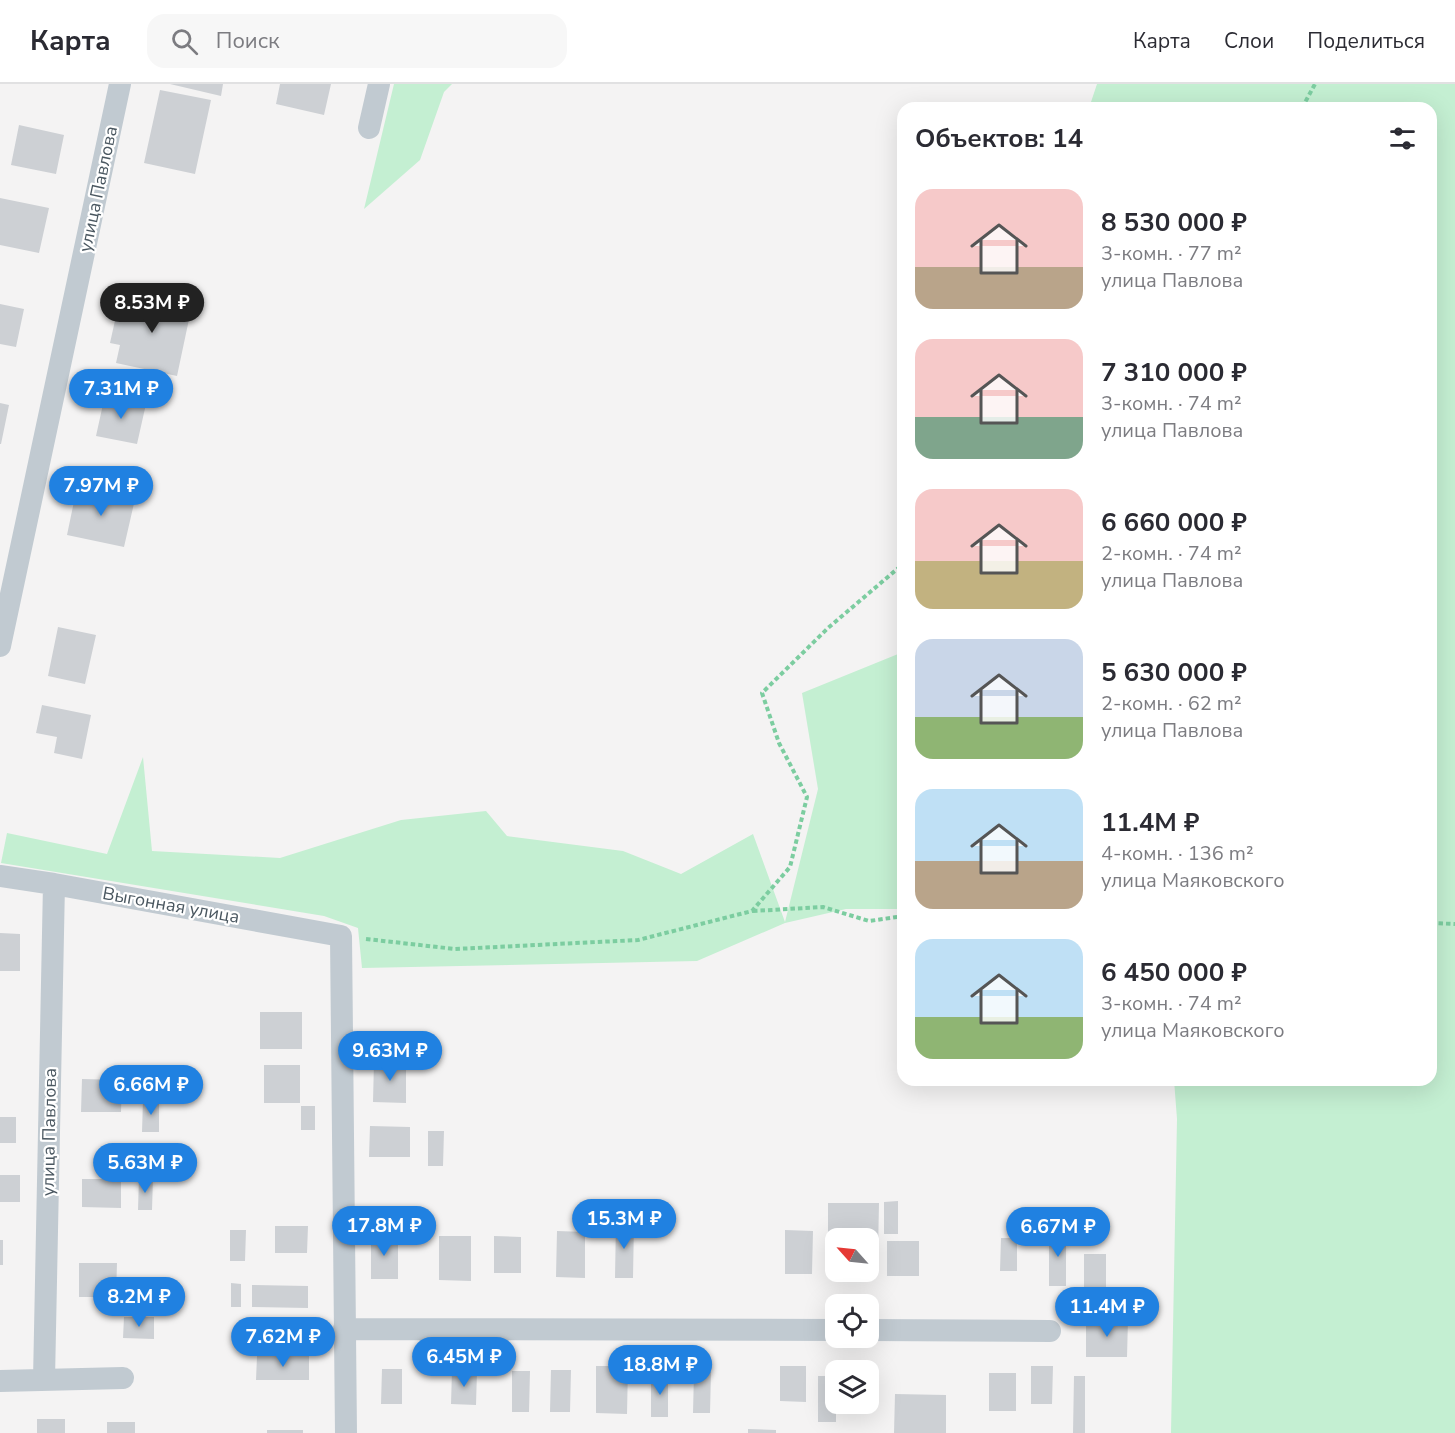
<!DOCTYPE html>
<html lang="ru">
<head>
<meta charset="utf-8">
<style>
  body { margin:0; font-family:"Nunito Sans",sans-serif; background:#f7f7f7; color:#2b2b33; height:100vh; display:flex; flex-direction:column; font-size:22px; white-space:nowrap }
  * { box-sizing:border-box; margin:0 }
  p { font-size:20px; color:#7c7c81 }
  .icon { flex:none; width:33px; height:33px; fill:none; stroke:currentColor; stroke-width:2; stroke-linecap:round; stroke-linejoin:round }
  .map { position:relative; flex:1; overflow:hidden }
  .panel { position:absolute; left:897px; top:18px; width:540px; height:984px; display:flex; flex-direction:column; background:#fff; border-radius:18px; box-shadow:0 6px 24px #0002 }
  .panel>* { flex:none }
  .needle { width:39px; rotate:297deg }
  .controls { position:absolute; left:825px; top:1144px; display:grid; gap:12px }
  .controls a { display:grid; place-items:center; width:54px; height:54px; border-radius:12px; background:#fff; box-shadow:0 6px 24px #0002; font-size:30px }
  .price { position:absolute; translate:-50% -51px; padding:0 14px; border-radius:21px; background:#2081e1; color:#fff; font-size:20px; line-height:39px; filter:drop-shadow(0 2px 3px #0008) }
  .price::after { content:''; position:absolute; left:50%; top:36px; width:18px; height:14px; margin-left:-9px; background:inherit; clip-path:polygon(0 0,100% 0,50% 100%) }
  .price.active { background:#222; color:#fff }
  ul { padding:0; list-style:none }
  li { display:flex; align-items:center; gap:18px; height:150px; padding:0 18px }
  li span { display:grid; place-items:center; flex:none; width:168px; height:120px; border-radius:18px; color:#555 }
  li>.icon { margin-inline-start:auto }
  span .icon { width:72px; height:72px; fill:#fffc; stroke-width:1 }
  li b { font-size:26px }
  h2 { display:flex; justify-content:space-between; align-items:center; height:72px; padding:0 18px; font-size:26px }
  header { display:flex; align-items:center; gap:36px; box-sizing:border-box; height:84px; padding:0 30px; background:#fff; border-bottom:2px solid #e1e1e2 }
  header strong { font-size:28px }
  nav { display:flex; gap:33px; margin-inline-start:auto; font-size:21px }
  .search { width:420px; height:54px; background:#f7f7f7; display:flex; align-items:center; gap:15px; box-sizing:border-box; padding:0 21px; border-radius:18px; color:#7c7c81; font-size:22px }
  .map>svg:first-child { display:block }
</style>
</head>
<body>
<header>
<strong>Карта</strong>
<div class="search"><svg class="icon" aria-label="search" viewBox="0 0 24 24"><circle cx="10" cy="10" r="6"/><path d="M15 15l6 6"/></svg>Поиск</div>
<nav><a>Карта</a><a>Слои</a><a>Поделиться</a></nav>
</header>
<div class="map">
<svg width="1455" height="1349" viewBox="0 0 1455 1349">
  <rect width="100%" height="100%" fill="#f4f3f3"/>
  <path fill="#c4efd2" d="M394 0H452L444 8 420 76 364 125Z
    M1097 0H1455V1349H1171L1177 1035 1174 996H1431V24H1089Z
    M903 568V825H846L785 839 697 877 362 884 358 844 324 832 1 779 7 749 107 770 143 673 152 767 280 774 401 736 486 727 507 752 623 767 681 790 753 750 785 838 818 705 802 609Z"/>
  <path fill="#cdd0d4" d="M170 0H223L221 12Z
    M280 0H331L324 31 276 20Z
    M160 6 211 16 195 90 144 79Z
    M19 41 64 51 56 90 11 81Z
    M0 114 49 124 39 169 0 161Z
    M131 208 192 221 177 292 116 279 120 261 110 259 116 232 126 234Z
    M0 220 24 225 16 263 0 260Z
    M105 311 146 320 137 360 96 352Z
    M0 319 9 321 1 360H0Z
    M77 403 135 415 124 463 67 451Z
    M58 543 96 551 85 600 48 592Z
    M42 621 91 631 82 675 54 669 57 653 36 649Z
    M0 849 20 850V887H0Z
    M260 928H302V965H260Z
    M374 977H406V1019L373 1018Z
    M264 981H300V1019H264Z
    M82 995 122 996 121 1028H81Z
    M143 1016H159V1048H142Z
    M301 1022H315V1046H301Z
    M0 1033H16V1059H0Z
    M370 1042 410 1043V1073H369Z
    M428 1047H444L443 1082H428Z
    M0 1091H20V1118H0Z
    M139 1093 153 1094 152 1126H138Z
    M82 1095H121V1124L82 1123Z
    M898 1117V1150H884V1118Z
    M828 1119H879L878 1168H868V1155H836V1168H828Z
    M616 1138 634 1139 633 1194H615Z
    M275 1142H308L307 1169H275Z
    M230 1146H246L245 1177H230Z
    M785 1146 813 1147 812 1190H785Z
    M1049 1146H1066V1202H1049Z
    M557 1147 585 1148V1194L556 1193Z
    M371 1151H398V1195H371Z
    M439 1152H471V1197L439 1196Z
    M494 1152 521 1153V1189H494Z
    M1001 1154H1017V1187H1000Z
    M0 1156H3V1181H0Z
    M887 1157H919V1192H887Z
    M1084 1170H1106V1212H1084Z
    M79 1179H117L116 1213H79Z
    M231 1199 241 1200V1223H231Z
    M252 1201 308 1202V1224L252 1223Z
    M124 1233H154V1255L123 1254Z
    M1086 1235H1128L1127 1273H1086Z
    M257 1272H309V1296H256Z
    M596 1282H628L627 1330 596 1329Z
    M780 1282H806V1318L780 1317Z
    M1031 1282H1053L1052 1320H1031Z
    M382 1285H402V1320H381Z
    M551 1286H571L570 1328H550Z
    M452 1287H477L476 1321 451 1320Z
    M512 1287H530L529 1328H512Z
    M694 1288H711L710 1329H693Z
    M989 1289H1016V1327H989Z
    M651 1291H668V1333H651Z
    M818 1292H836V1338H818Z
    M1074 1292H1085V1349H1073Z
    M895 1310 946 1311V1349H894Z
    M37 1335H65V1349H37Z
    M107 1338H135V1349H107Z
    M748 1345 776 1346V1349H748Z
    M267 1346H303V1349H267Z"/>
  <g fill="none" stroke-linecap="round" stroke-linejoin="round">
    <path stroke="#7ccda0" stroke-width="4" stroke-dasharray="4.5 3" stroke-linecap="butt" d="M1302 24 1315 0
      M753 827 823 823 869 837 897 833 903 830
      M1431 839 1455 840
      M366 855 455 865 638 856 752 827 790 783 807 713 779 659 762 609 828 544 903 480"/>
    <path stroke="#c1cad1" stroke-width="22" d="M369 44 379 0
      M0 562 120 0
      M0 792 54 800 341 852 346 1349
      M344 1245 836 1246
      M868 1246 1050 1247
      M44 1296 54 800
      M0 1297 123 1294"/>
  </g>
  <g text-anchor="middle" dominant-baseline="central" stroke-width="4.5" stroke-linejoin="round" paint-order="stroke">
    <g font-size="18" fill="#4a5760" stroke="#fff">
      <text transform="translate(98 105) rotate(-78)">улица Павлова</text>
      <text transform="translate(171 821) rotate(10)">Выгонная улица</text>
      <text transform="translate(49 1048) rotate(-89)">улица Павлова</text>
    </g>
  </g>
</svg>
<div class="controls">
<a><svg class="needle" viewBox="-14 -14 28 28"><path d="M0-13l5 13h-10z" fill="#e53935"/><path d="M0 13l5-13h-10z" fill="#7c7c81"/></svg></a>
<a><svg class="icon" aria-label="locate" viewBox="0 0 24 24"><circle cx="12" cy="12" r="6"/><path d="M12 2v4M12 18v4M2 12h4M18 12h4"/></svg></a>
<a><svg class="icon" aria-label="layers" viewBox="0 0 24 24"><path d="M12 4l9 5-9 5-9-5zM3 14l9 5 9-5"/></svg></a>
</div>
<b class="price active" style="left:152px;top:250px">8.53M ₽</b>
<b class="price" style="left:121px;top:336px">7.31M ₽</b>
<b class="price" style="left:101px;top:433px">7.97M ₽</b>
<b class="price" style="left:390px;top:998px">9.63M ₽</b>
<b class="price" style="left:151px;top:1032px">6.66M ₽</b>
<b class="price" style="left:145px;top:1110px">5.63M ₽</b>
<b class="price" style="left:624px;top:1166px">15.3M ₽</b>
<b class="price" style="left:384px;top:1173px">17.8M ₽</b>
<b class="price" style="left:1058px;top:1174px">6.67M ₽</b>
<b class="price" style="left:139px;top:1244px">8.2M ₽</b>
<b class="price" style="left:1107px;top:1254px">11.4M ₽</b>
<b class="price" style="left:283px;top:1284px">7.62M ₽</b>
<b class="price" style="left:464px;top:1304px">6.45M ₽</b>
<b class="price" style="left:660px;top:1312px">18.8M ₽</b>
<section class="panel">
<h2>Объектов: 14<svg class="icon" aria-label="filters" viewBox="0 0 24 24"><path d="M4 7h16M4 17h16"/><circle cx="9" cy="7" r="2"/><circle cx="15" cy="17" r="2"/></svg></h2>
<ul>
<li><span style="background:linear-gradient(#f6c9c9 65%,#b9a48a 0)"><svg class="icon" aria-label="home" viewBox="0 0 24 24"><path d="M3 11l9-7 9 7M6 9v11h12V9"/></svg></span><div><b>8 530 000 ₽</b><p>3-комн. · 77 m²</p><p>улица Павлова</p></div></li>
<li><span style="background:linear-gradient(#f6c9c9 65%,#7fa58c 0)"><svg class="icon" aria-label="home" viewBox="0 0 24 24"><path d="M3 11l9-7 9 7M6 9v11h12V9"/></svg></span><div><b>7 310 000 ₽</b><p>3-комн. · 74 m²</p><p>улица Павлова</p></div></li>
<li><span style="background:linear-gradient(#f6c9c9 60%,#c2b280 0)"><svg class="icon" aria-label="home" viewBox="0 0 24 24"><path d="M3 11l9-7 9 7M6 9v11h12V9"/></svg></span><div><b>6 660 000 ₽</b><p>2-комн. · 74 m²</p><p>улица Павлова</p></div></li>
<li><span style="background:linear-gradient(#c9d6e8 65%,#8fb573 0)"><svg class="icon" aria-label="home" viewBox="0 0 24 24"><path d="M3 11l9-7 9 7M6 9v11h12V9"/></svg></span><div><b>5 630 000 ₽</b><p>2-комн. · 62 m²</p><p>улица Павлова</p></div></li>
<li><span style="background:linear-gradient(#bfe0f5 60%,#b9a48a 0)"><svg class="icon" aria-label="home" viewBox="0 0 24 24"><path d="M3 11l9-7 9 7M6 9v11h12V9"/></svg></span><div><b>11.4M ₽</b><p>4-комн. · 136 m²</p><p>улица Маяковского</p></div></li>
<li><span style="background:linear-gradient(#bfe0f5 65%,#8fb573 0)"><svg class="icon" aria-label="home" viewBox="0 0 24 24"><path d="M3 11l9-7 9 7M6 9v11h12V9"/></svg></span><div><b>6 450 000 ₽</b><p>3-комн. · 74 m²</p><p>улица Маяковского</p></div></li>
</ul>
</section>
</div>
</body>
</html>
